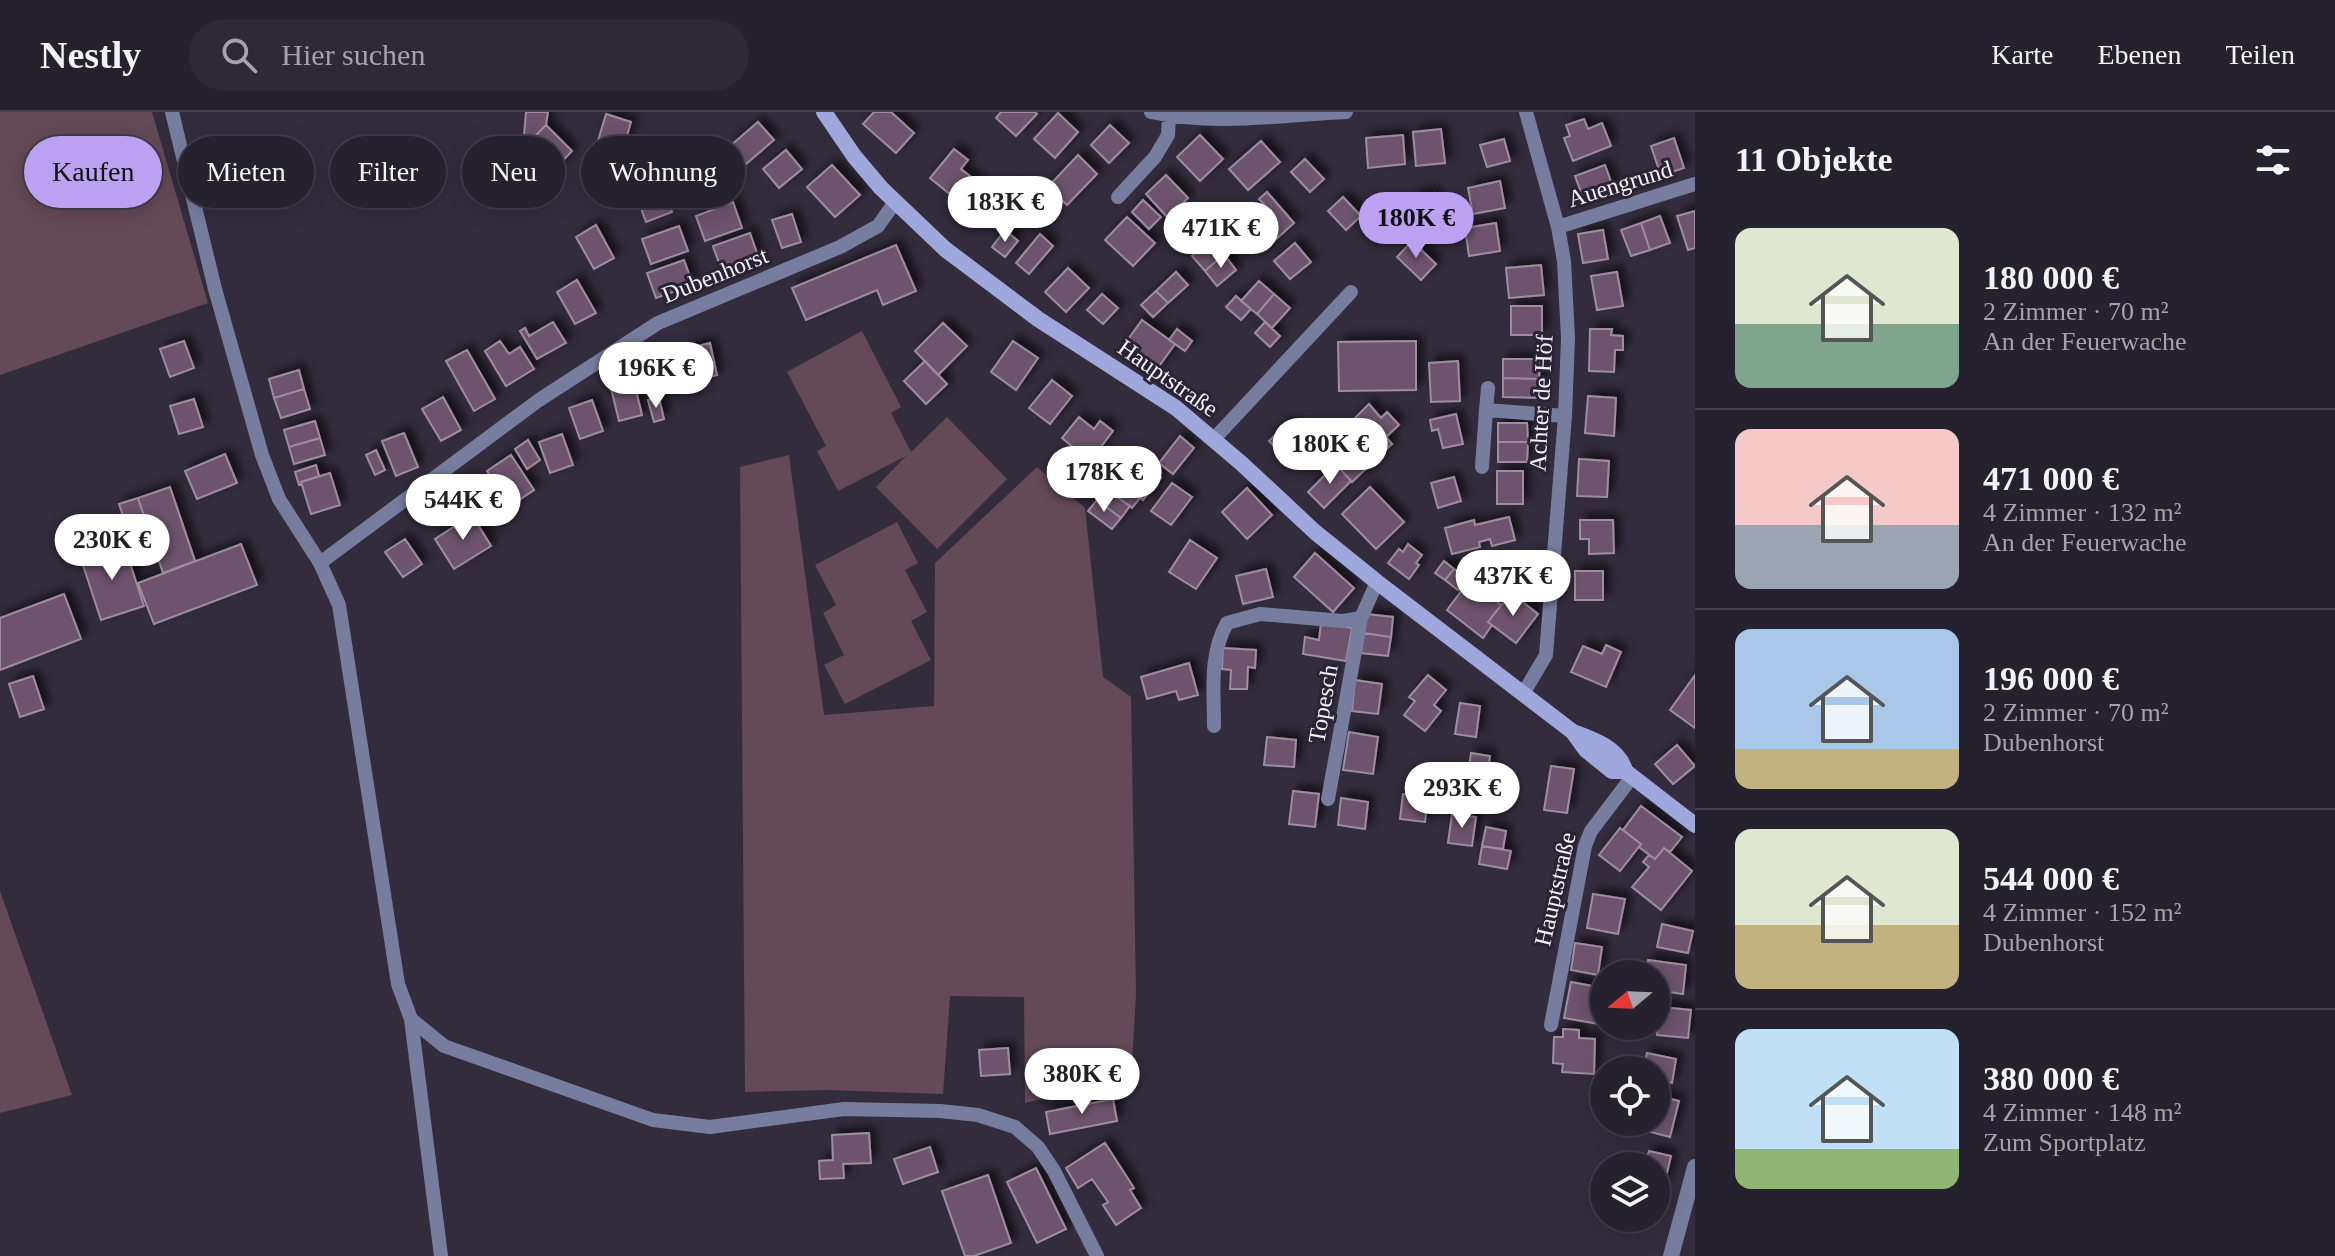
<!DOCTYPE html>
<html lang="de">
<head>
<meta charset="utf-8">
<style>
  body { margin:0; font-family:Georgia,serif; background:#2e2936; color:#f1f3f6; height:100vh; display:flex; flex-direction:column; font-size:30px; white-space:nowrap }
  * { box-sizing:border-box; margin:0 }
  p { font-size:26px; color:#a4a3aa }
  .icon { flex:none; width:44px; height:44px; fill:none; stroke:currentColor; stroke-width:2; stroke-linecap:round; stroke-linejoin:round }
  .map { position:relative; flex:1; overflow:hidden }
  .panel { display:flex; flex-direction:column; background:#26212e; width:640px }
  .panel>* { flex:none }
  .hud { position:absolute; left:24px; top:24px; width:760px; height:72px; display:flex; gap:16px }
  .needle { width:52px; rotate:251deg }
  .tools { position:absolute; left:1590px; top:848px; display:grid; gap:16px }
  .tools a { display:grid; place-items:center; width:80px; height:80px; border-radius:50%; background:#26212e; box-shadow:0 4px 20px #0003,0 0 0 2px #423e4a; font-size:40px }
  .price { position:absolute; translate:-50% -68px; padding:0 18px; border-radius:28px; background:#fff; color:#222; font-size:26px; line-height:52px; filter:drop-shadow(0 2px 4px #0008) }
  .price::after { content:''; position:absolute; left:50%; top:48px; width:24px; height:18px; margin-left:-12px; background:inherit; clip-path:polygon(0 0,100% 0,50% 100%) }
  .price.selected { background:#bca0f2; color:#111 }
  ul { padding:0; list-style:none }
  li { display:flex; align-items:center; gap:24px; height:200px; padding:0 40px }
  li+li { border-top:2px solid #423e4a }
  li span { display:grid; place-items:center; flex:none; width:224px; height:160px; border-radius:16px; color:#555 }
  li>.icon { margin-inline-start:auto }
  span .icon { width:96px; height:96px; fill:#fffc; stroke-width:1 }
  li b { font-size:34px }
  h2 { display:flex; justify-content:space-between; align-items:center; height:96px; padding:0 40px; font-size:34px }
  .pill { padding:0 28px; border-radius:36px; background:#26212e; box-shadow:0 4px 20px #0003,0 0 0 2px #423e4a; font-size:28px; line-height:72px }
  .pill.selected { background:#bca0f2; color:#111 }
  header { display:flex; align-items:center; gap:48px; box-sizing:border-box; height:112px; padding:0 40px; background:#26212e; border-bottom:2px solid #423e4a }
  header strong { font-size:38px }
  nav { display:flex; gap:44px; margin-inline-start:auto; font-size:28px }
  .search { width:560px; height:72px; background:#2e2936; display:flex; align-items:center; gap:20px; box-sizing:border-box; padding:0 28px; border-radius:44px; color:#a4a3aa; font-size:30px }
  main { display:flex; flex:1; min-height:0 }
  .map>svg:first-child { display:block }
</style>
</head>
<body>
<header>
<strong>Nestly</strong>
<div class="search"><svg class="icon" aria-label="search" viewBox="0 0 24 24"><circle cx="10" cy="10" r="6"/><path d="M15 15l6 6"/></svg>Hier suchen</div>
<nav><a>Karte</a><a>Ebenen</a><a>Teilen</a></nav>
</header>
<main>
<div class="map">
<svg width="1695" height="1144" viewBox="0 0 1695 1144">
  <defs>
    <filter id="shadow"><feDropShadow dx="6" dy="-6" stdDeviation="4" flood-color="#0009"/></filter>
  </defs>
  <rect width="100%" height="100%" fill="#332c3d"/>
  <path fill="#644a56" d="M0 0H152L208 191 0 263Z
    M862 219 901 295 891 301 911 340 947 305 1007 367 937 437 876 375 906 344 838 379 817 339 826 334 787 260Z
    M789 343 824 603 934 594 935 451 1037 355 1085 396 1103 565 1131 585 1136 882 1131 967 1025 991 1024 885 950 884 943 982 828 978 745 980 740 355Z
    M897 410 918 451 905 458 927 500 911 509 931 548 845 592 824 553 844 543 823 501 836 493 815 453Z
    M0 779 72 983 0 1001Z"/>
  <path fill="#6d526d" stroke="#9e8d9e" stroke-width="2" filter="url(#shadow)" d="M526 0H548L546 13 534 25 524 23Z
    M874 0H891L914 21 896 41 863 12Z
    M1001 0H1035L1037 2 1016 24 996 6Z
    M1058 1 1078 20 1055 46 1034 27Z
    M606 2 631 10 622 40 597 32Z
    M1584 7 1588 17 1602 11 1611 34 1573 49 1564 26 1570 24 1566 13Z
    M758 10 774 28 746 52 730 34Z
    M546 13 572 39 553 59 527 33Z
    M1110 13 1129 31 1109 51 1091 33Z
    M1441 17 1445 51 1416 54 1413 20Z
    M1200 23 1223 47 1200 69 1177 45Z
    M1403 23 1405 52 1368 56 1366 26Z
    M1674 26 1684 56 1661 64 1651 34Z
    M1504 27 1510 49 1487 55 1480 33Z
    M1261 29 1280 50 1248 78 1229 57Z
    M954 37 968 48 961 57 979 71 962 92 930 66Z
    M786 38 802 57 779 76 763 57Z
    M1078 43 1097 62 1067 93 1048 75Z
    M1305 47 1324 67 1310 80 1291 60Z
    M832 53 860 83 835 105 807 75Z
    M1605 53 1614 78 1584 88 1575 64Z
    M713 58 722 83 685 96 676 71Z
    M1166 63 1188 86 1168 106 1146 82Z
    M1500 69 1505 96 1473 102 1468 76Z
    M1012 74 1024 83 1014 96 1002 87Z
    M663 76 672 100 646 110 637 85Z
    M1267 80 1294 111 1263 139 1250 125 1274 103 1259 87Z
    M1434 81 1438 109 1417 113 1412 85Z
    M1343 85 1361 104 1346 118 1328 99Z
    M1143 88 1161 105 1149 117 1132 100Z
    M733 90 742 116 705 129 696 104Z
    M1695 99V136L1688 138 1677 104Z
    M792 102 801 130 782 136 772 108Z
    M1660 104 1670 131 1650 138 1641 111Z
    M1127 105 1155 131 1133 154 1105 128Z
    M1496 111 1500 139 1469 144 1465 116Z
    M1641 111 1650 138 1631 144 1621 118Z
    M596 113 614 146 594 157 576 125Z
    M679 114 688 139 651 152 642 127Z
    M1005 118 1018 129 1005 145 992 135Z
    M1603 118 1608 147 1583 151 1578 122Z
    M750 121 759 147 722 160 713 134Z
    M1040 122 1053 134 1029 162 1016 151Z
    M1212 128 1224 142 1205 159 1192 144Z
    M1412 129 1436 152 1421 168 1397 145Z
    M1295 131 1311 150 1290 167 1274 149Z
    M896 133 916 179 883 193 877 178 806 208 792 176Z
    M1224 142 1236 158 1217 174 1205 159Z
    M684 148 693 173 656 186 647 161Z
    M1541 153 1544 183 1509 186 1506 156Z
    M1068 156 1089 176 1066 200 1045 180Z
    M1176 160 1188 173 1168 191 1156 179Z
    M1617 160 1623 194 1597 198 1591 164Z
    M577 168 596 201 575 212 557 180Z
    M1259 169 1274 182 1257 202 1241 189Z
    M1156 179 1168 191 1153 205 1141 193Z
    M1102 182 1118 196 1103 212 1087 198Z
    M1274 182 1290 196 1272 216 1257 202Z
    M1236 184 1251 197 1241 208 1226 195Z
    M1511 194H1542V223H1511Z
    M1142 208 1175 232 1157 257 1124 233Z
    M553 210 566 231 537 247 520 219 525 216 529 224Z
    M1265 210 1280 224 1270 235 1255 221Z
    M943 211 967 234 938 263 915 239Z
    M1177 217 1192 229 1185 239 1169 228Z
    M1590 217H1612L1611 223 1623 224V238H1615L1614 260 1589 259Z
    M184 229 194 256 170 265 160 237Z
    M500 229 509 242 520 235 534 257 506 274 485 239Z
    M1013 229 1038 246 1016 278 991 260Z
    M1416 229V278L1339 279 1338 230Z
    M710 231 717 263 694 269 686 237Z
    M467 238 495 287 474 299 446 249Z
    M672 243 680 275 657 281 649 249Z
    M1503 247H1540L1539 267 1503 266Z
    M925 249 947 272 926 292 904 269Z
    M1458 249 1460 289 1431 290 1429 251Z
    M299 258 304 277 274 286 269 267Z
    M632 262 642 303 619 309 609 268Z
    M1503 266 1539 267V286L1503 285Z
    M1052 268 1072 284 1050 312 1029 296Z
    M304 277 310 297 281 306 274 286Z
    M1588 284 1616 286 1614 324 1585 321Z
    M443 285 461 318 441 329 422 297Z
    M659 286 664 307 654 310 648 288Z
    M194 287 203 315 179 322 170 294Z
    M592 288 603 319 580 327 569 296Z
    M1369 292 1381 306 1387 300 1399 313 1386 325 1392 332 1352 370 1338 355 1346 348 1351 353 1371 333 1350 311Z
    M1456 302 1463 332 1443 336 1438 317 1432 319 1430 308Z
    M1079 305 1094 317 1100 309 1113 319 1090 349 1062 326Z
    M315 309 320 326 289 335 284 318Z
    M1288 311 1310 333 1291 352 1269 329Z
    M1498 311H1527L1528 330H1498Z
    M404 321 418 355 396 364 382 329Z
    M562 322 573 353 550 361 539 330Z
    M1180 324 1194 336 1173 362 1159 351Z
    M320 326 325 343 294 352 289 335Z
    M528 328 540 348 527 357 515 337Z
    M1498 330H1528L1527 350H1498Z
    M376 338 385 358 375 363 366 343Z
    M225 342 237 371 197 387 185 359Z
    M511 343 534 378 510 394 487 359Z
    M1579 347 1609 349 1607 385 1577 384Z
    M1138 348 1161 366 1151 378 1129 360Z
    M1336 352 1351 369 1324 396 1308 380Z
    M316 353 319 364 301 370 302 372 299 373 295 360Z
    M1497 359H1523V392H1497Z
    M1129 360 1151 378 1143 388 1121 370Z
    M330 361 340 393 311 402 301 370Z
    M1454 365 1461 389 1438 396 1431 371Z
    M468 367 484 390 472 399 456 375Z
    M1118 368 1141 385 1132 396 1109 379Z
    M1172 371 1192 385 1171 413 1151 399Z
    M170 375 195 449 163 461 138 386Z
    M1370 375 1404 410 1376 437 1342 402Z
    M1247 376 1272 403 1247 427 1222 400Z
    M1106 377 1130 394 1121 406 1097 388Z
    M138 386 146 410 127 416 119 392Z
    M1097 388 1121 406 1112 417 1088 399Z
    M472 403 491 434 454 457 435 427Z
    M1509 405 1515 428 1492 434 1490 427 1479 430 1480 435 1452 442 1445 416 1474 408 1475 413Z
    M1580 408H1613L1614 441 1589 442V427H1580Z
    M405 427 422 452 403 465 385 440Z
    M1190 428 1217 446 1196 477 1169 460Z
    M241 432 257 473 154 512 138 471Z
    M1408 432 1422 443 1416 451 1419 453 1409 467 1388 451 1399 437 1403 440Z
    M124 433 144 494 101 508 81 447Z
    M1315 441 1354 476 1333 500 1294 465Z
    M1444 449 1454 457 1445 468 1435 461Z
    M1266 457 1273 485 1243 492 1236 464Z
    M1454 457 1467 466 1458 478 1445 468Z
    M1575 459H1603V488H1575Z
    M1469 469 1501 493 1488 510 1492 513 1483 526 1447 498Z
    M1511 481 1538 502 1516 531 1488 510Z
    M64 482 81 527 0 558V506Z
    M1366 502 1393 505 1391 525 1364 521Z
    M1321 511 1352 516 1346 549 1303 542 1305 525 1319 528Z
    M1364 521 1391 525 1388 544 1361 541Z
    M1606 533 1621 540 1606 575 1571 560 1583 534 1602 542Z
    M1223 536 1256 538 1255 556 1248 555 1247 577H1230L1231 558 1222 557Z
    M1189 551 1198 583 1179 588 1176 579 1147 587 1141 565Z
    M1428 563 1446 578 1434 593 1441 599 1425 619 1404 603 1415 589 1409 585Z
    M1695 563V616L1670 598Z
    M33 564 44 597 20 605 9 572Z
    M1355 568 1382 572 1378 602 1352 599Z
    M1460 591 1480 594 1476 625 1455 622Z
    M1349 620 1378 625 1373 662 1343 658Z
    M1267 625 1296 628 1294 655 1264 653Z
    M1677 633 1695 654 1673 672 1655 652Z
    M1471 641 1490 644 1487 664 1468 661Z
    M1551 654 1574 657 1567 701 1544 698Z
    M1293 679 1319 682 1315 715 1289 712Z
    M1403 682 1428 685 1425 710 1400 707Z
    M1341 686 1368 690 1365 717 1338 713Z
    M1641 694 1682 725 1670 740 1664 736 1655 747 1639 735 1641 732 1623 718Z
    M1452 702 1476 705 1472 734 1448 731Z
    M1486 715 1506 719 1503 737 1482 734Z
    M1620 716 1641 732 1620 759 1599 743Z
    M1482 734 1511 739 1507 757 1479 752Z
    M1664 736 1692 759 1661 798 1632 775 1649 755 1643 750 1649 743 1655 747Z
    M1593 782 1625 787 1618 822 1587 816Z
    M1662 812 1693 819 1688 841 1657 835Z
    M1575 831 1602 835 1598 863 1571 858Z
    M1648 848 1686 853 1683 882 1656 878V862H1646Z
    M1571 870 1604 876 1599 912 1564 906Z
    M1660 895 1691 898 1688 926 1657 923Z
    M1563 917 1579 918V926L1595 927 1594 962 1562 960 1563 952 1553 951 1554 925H1563Z
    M1008 936 1010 962 981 964 979 938Z
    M1647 941 1676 947 1672 971 1656 967V958H1643Z
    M1656 983 1679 989 1670 1025 1643 1018 1645 1010H1656Z
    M1113 987 1117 1009 1050 1022 1046 1000Z
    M869 1021 871 1051 843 1052 844 1066 820 1067 819 1049 833 1048 832 1023Z
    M1105 1031 1134 1076 1130 1078 1141 1096 1116 1113 1103 1093 1108 1090 1092 1067 1078 1076 1066 1056Z
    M930 1035 938 1060 903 1072 894 1047Z
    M1649 1039 1671 1044 1664 1073 1656 1071V1054H1645Z
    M1036 1056 1066 1117 1037 1131 1007 1070Z
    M988 1063 1011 1131 974 1144H965L942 1079Z"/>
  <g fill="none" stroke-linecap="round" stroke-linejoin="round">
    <path stroke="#777d9e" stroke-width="14" d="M172 0 215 177 262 343 279 387 320 451 339 493 398 872 411 907 441 1144
      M1151 0C1214 14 1282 3 1346 0
      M1118 85 1155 45 1168 23 1169 4
      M1558 115 1695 72
      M1486 298 1488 276
      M1213 328 1351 180
      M1482 355 1486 298 1565 304
      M320 451 539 288 658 211 840 135 878 114 895 90
      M1523 582 1546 543 1565 304 1568 226 1564 149 1558 115 1526 0
      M1214 614C1214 579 1209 543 1227 511L1260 502 1343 509 1361 506 1377 470
      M1328 687 1361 506
      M411 907 444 934 653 1008 710 1015 844 997 940 999 978 1003 1015 1015 1038 1035 1054 1059 1097 1144
      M1551 913 1585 734 1591 719 1632 665"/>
    <path stroke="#777d9e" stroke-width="16" d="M1671 1144 1695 1055"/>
    <path stroke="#9fa8dd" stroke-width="16" d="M824 0 854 44 881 76 945 137 1038 207 1176 296 1241 351 1315 420 1377 470 1573 620 1586 638 1612 659H1625
      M1573 620C1593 627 1620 637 1625 659L1695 713"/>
  </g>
  <g text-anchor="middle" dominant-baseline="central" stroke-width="6" stroke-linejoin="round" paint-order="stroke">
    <g font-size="24" fill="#f5f1fd" stroke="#292333">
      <text transform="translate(1620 72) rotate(-17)">Auengrund</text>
      <text transform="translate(715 163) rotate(-22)">Dubenhorst</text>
      <text transform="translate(1168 266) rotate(35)">Hauptstraße</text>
      <text transform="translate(1541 291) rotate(-87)">Achter de Höf</text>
      <text transform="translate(1323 592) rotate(-80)">Topesch</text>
      <text transform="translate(1555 777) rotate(-77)">Hauptstraße</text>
    </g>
  </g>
</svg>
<div class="tools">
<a><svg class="needle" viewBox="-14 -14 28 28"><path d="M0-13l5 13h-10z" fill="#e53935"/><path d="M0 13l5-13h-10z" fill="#a4a3aa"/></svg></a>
<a><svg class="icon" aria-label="locate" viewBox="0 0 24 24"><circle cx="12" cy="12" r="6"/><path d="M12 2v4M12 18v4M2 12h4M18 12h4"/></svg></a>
<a><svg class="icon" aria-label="layers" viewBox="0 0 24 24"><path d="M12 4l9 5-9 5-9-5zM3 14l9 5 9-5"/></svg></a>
</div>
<b class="price" style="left:1005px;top:132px">183K €</b>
<b class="price selected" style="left:1416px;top:148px">180K €</b>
<b class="price" style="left:1221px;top:158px">471K €</b>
<b class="price" style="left:656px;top:298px">196K €</b>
<b class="price" style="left:1330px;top:374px">180K €</b>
<b class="price" style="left:1104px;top:402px">178K €</b>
<b class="price" style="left:463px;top:430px">544K €</b>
<b class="price" style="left:112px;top:470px">230K €</b>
<b class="price" style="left:1513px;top:506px">437K €</b>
<b class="price" style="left:1462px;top:718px">293K €</b>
<b class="price" style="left:1082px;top:1004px">380K €</b>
<div class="hud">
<a class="pill selected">Kaufen</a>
<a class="pill">Mieten</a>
<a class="pill">Filter</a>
<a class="pill">Neu</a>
<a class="pill">Wohnung</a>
</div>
</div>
<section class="panel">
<h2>11 Objekte<svg class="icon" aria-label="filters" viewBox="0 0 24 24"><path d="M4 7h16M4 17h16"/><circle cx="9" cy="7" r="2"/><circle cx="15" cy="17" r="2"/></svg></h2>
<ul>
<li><span style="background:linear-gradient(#dfe7d0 60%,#7fa58c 0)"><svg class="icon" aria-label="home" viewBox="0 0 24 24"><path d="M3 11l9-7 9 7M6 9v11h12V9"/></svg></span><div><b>180 000 €</b><p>2 Zimmer · 70 m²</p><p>An der Feuerwache</p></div></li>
<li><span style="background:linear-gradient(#f6c9c9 60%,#9aa5b1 0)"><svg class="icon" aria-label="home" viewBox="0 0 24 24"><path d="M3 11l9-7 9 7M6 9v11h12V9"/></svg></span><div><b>471 000 €</b><p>4 Zimmer · 132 m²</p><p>An der Feuerwache</p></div></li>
<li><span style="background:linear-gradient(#a9c7e8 75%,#c2b280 0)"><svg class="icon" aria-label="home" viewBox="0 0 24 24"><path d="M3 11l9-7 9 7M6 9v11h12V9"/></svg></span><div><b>196 000 €</b><p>2 Zimmer · 70 m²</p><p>Dubenhorst</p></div></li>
<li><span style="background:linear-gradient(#dfe7d0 60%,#c2b280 0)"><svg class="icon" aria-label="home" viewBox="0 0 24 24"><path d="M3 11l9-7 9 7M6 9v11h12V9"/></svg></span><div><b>544 000 €</b><p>4 Zimmer · 152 m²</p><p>Dubenhorst</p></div></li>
<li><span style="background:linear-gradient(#bfe0f5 75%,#8fb573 0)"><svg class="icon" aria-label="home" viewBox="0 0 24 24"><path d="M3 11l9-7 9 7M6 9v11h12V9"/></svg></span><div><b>380 000 €</b><p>4 Zimmer · 148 m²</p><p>Zum Sportplatz</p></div></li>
</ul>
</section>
</main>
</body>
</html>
